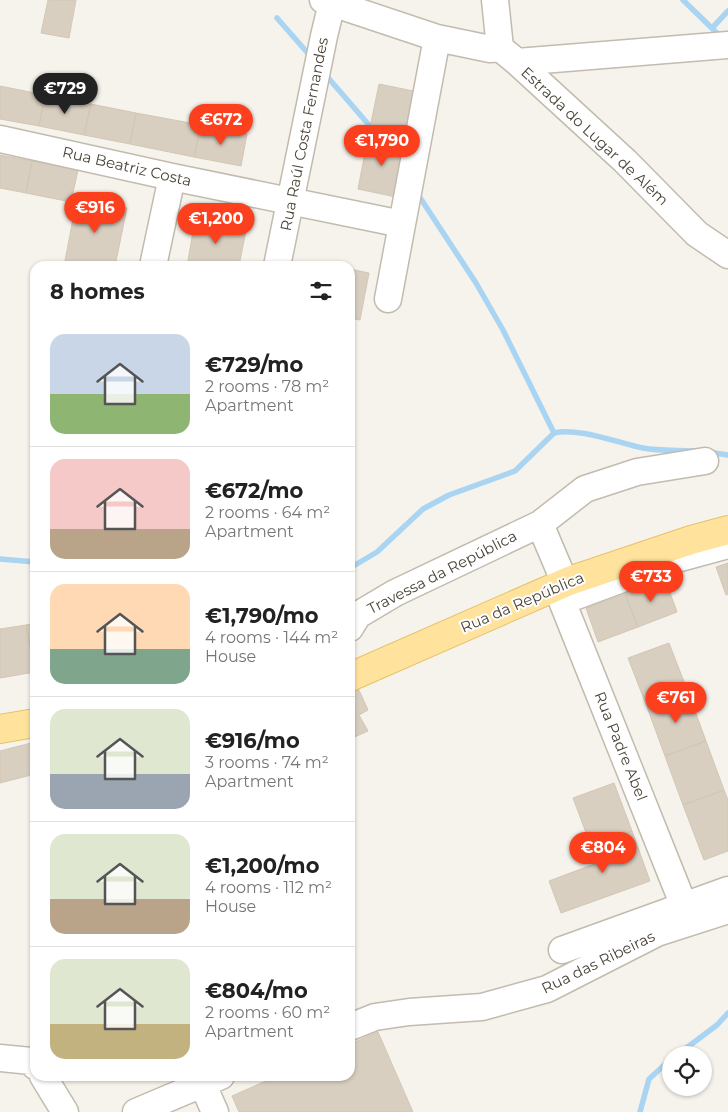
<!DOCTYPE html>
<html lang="en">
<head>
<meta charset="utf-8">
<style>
  body { margin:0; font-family:Montserrat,sans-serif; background:#f2f2f2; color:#222; height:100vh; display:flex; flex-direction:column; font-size:19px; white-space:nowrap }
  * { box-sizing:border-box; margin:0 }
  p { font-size:16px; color:#767676 }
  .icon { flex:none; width:28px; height:28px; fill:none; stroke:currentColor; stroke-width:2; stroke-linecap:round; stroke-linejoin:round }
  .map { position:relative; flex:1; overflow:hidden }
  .drawer { position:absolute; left:30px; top:261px; width:325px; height:820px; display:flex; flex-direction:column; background:#fff; border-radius:15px; box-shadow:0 1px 4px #0004 }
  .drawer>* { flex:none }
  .controls { position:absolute; left:662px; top:1046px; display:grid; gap:10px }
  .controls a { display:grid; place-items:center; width:50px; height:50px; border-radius:50%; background:#fff; box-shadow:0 1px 4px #0004; font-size:25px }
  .price { position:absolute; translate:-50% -42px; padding:0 11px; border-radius:18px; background:#fc3f1d; color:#fff; font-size:16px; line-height:32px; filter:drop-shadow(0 1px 2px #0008) }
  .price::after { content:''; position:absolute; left:50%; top:30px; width:15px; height:11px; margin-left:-8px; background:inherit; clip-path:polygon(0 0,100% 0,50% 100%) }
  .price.active { background:#222; color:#fff }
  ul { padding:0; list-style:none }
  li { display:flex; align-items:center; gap:15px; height:125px; padding:0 20px }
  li+li { border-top:1px solid #e0e0e0 }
  li span { display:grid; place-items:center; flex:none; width:140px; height:100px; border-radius:15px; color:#555 }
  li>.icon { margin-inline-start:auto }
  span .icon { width:60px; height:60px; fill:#fffc; stroke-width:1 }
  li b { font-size:21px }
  h2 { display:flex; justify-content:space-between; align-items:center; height:60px; padding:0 20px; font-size:21px }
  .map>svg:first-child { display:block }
</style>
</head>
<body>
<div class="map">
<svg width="728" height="1112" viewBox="0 0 728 1112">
  <rect width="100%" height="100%" fill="#f6f3ec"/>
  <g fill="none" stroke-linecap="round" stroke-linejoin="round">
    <path stroke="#a9d4f2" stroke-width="5.5" d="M683 0 721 37
      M277 18 312 58
      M712 28 728 11
      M324 73 375 132
      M417 193 476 283 503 330 554 433
      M708 452 728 455
      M0 559 35 562
      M350 568 377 552 423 509 449 495 515 471 554 433C578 427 618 443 643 448 659 451 677 450 694 451
      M677 1055 717 1025 728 1013
      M640 1112 649 1079 671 1059"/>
  </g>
  <path fill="#d8cfc1" stroke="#d3c7b4" d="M48 0H76L69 38 41 33Z
    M379 84 418 92 407 144 368 137Z
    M0 86 45 95 39 126 0 119Z
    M45 95 91 104 84 135 39 126Z
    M91 104 136 113 130 144 84 135Z
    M136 113 201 125 194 157 130 144Z
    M201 125 247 134 241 166 194 157Z
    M368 137 407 144 396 197 358 189Z
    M0 155 32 161 26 193 0 188Z
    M32 161 78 170 71 202 26 193Z
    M77 198 127 208 115 266H64Z
    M195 220 246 230 239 266H187Z
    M350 269 369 273 360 320 350 318Z
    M728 563V594L726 595 716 567Z
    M665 579 677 612 638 627 625 594Z
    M625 594 638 627 598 642 586 608Z
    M35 623V672L26 625Z
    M26 625 35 672 0 678V629Z
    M669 643 688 692 647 707 628 658Z
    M358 688 368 710 359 715 368 731 350 739V692Z
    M688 692 706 741 665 756 647 707Z
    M706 741 724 790 683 805 665 756Z
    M31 743 35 758V774L0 783V751Z
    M614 783 632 831 591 846 573 798Z
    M724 790 728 800V851L704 860 683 805Z
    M632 831 650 881 561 913 549 881 597 863 591 846Z
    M378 1032 413 1112H239L232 1096 277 1076H350V1044Z"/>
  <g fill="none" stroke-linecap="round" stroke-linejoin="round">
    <defs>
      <path id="minor" d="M323 0 437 38 490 49 500 48
        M495 0 500 48 517 62 625 161 697 234 728 255
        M517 62 728 45
        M0 139 172 177 402 224
        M153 266 172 177
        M277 266 324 36 332 3
        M388 299 437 38
        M565 583 540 524 585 489 637 472 705 461
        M556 586 684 906
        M563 601 673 560 728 545
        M350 628 358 615 395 593 540 524
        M562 950 728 890
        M350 1027 375 1017 409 1012 482 1007 547 989 657 933 728 910
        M0 1058 31 1061 35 1066
        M43 1076 65 1112
        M199 1076 215 1112
        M136 1112 221 1076"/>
      <path id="major" d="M350 677 569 581 691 540 728 530
        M0 729 35 723"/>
    </defs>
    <use href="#minor" stroke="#c2bbae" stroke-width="29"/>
    <use href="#major" stroke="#e6c16a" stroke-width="30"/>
    <use href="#minor" stroke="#fff" stroke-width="26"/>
    <use href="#major" stroke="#ffe39c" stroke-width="28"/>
  </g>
  <g text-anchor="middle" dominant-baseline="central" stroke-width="4" stroke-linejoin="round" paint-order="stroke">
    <g font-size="15" fill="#4b4439" stroke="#fff">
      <text transform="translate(304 134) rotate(-79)">Rua Raúl Costa Fernandes</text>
      <text transform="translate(595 136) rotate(43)">Estrada do Lugar de Além</text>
      <text transform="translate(127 166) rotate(13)">Rua Beatriz Costa</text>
      <text transform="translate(442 572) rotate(-27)">Travessa da República</text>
      <text transform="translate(522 602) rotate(-23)">Rua da República</text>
      <text transform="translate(621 746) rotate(68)">Rua Padre Abel</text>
      <text transform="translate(598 962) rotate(-26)">Rua das Ribeiras</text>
    </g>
  </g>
</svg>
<div class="controls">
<a><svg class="icon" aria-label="locate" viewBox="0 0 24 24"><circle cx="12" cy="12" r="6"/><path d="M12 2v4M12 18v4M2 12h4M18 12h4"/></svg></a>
</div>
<b class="price active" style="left:65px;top:115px">€729</b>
<b class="price" style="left:221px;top:146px">€672</b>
<b class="price" style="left:382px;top:167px">€1,790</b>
<b class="price" style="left:95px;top:234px">€916</b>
<b class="price" style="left:216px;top:245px">€1,200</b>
<b class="price" style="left:651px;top:603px">€733</b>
<b class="price" style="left:676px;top:724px">€761</b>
<b class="price" style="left:603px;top:874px">€804</b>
<section class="drawer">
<h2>8 homes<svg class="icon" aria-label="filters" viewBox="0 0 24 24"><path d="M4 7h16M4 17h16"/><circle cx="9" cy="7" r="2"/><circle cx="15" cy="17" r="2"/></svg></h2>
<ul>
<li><span style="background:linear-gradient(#c9d6e8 60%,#8fb573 0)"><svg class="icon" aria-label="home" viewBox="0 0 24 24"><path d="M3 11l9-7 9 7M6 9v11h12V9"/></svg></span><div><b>€729/mo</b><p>2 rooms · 78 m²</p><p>Apartment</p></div></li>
<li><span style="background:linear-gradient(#f6c9c9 70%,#b9a48a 0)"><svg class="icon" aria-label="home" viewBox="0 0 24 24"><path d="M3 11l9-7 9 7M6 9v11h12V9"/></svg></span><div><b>€672/mo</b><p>2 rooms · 64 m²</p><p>Apartment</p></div></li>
<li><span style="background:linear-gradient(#ffd9b3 65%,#7fa58c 0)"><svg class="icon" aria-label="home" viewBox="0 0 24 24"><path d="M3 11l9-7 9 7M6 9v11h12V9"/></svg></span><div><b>€1,790/mo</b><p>4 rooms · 144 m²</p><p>House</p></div></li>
<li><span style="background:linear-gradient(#dfe7d0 65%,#9aa5b1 0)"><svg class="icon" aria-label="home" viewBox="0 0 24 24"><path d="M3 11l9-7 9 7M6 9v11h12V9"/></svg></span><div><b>€916/mo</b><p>3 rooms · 74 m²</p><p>Apartment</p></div></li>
<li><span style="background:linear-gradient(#dfe7d0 65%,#b9a48a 0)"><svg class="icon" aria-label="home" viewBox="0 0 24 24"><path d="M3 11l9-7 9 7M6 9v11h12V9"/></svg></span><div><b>€1,200/mo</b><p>4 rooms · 112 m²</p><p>House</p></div></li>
<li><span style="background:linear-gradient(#dfe7d0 65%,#c2b280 0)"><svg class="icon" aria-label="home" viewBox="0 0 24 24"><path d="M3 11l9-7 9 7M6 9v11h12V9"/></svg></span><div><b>€804/mo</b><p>2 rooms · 60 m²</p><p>Apartment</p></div></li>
</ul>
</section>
</div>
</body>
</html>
